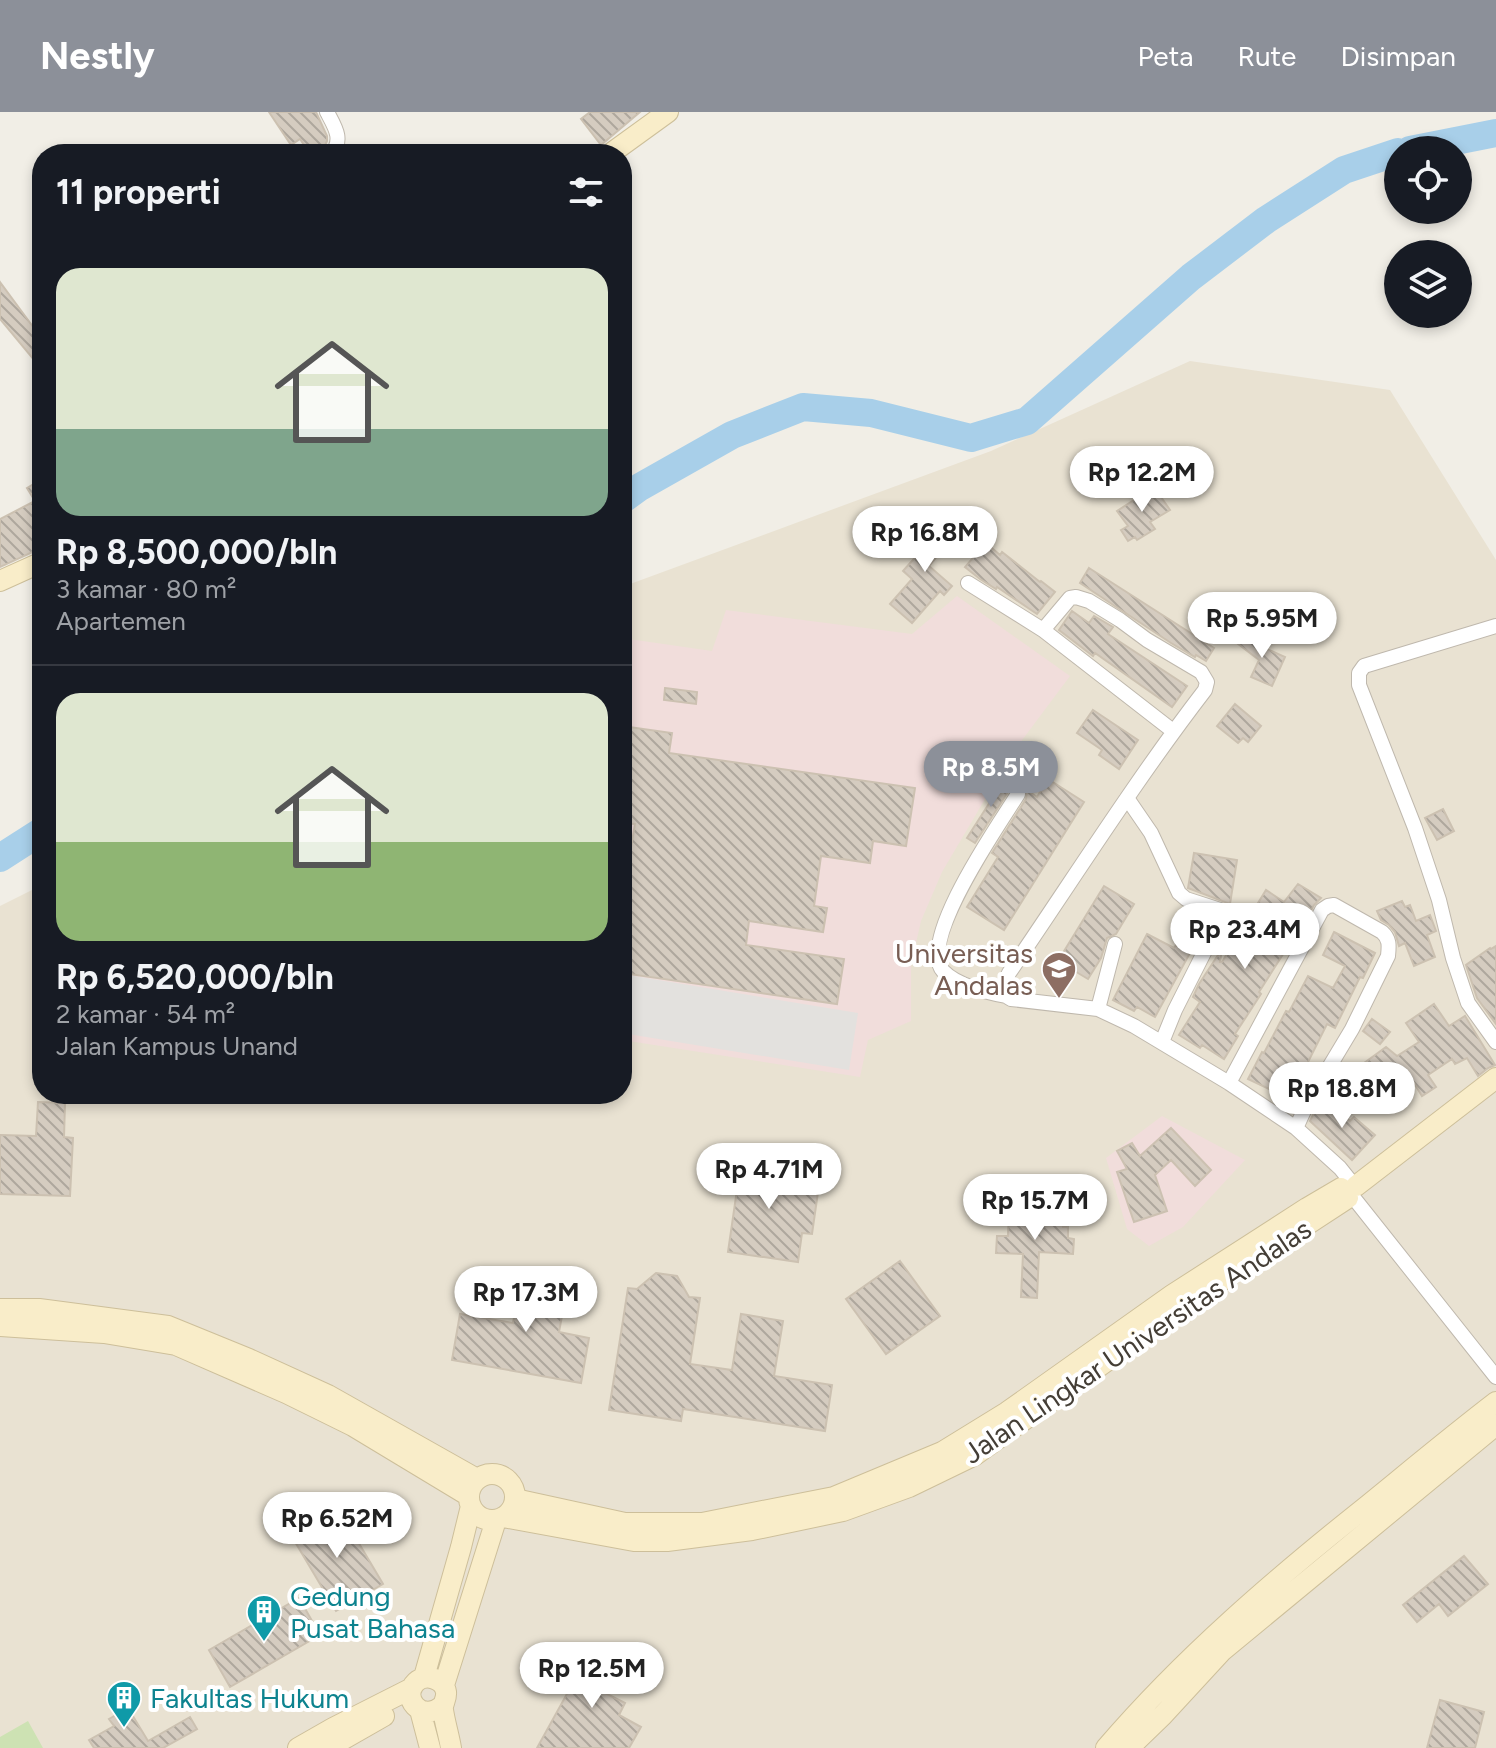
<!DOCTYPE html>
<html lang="id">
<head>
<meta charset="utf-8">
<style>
  body { margin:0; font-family:Figtree,sans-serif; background:#242831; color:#f1f3f6; height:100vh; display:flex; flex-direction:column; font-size:30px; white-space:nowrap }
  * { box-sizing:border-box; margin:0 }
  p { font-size:26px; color:#9ea1a6 }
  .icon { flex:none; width:44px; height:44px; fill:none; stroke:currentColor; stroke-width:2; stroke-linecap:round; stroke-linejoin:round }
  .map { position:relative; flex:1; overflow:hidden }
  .details { position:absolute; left:32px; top:32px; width:600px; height:960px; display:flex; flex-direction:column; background:#171b24; border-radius:32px; box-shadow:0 4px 12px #0003 }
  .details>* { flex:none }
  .buttons { position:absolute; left:1384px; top:24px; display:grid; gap:16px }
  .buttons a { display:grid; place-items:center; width:88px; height:88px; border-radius:50%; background:#171b24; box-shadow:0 4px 12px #0003; font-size:40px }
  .price { position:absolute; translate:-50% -68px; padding:0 18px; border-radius:28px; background:#fff; color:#222; font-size:26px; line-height:52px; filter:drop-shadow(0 2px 4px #0008) }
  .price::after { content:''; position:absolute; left:50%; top:48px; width:24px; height:18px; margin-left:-12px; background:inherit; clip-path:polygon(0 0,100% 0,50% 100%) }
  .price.active { background:#8c9099; color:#fff }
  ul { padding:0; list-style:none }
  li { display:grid; align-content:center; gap:16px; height:424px; padding:0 24px }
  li+li { border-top:2px solid #363941 }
  li span { display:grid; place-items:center; height:248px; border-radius:24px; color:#555 }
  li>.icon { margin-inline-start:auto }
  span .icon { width:144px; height:144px; fill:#fffc; stroke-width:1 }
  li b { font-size:34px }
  h2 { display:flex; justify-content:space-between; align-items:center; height:96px; padding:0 24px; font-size:34px }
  header { display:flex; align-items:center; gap:48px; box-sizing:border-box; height:112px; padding:0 40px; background:#8c9099; color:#fff }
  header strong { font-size:38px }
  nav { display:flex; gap:44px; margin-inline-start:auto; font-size:28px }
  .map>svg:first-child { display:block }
</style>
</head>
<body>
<header>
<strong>Nestly</strong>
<nav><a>Peta</a><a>Rute</a><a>Disimpan</a></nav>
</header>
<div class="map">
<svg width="1496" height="1636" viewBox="0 0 1496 1636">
  <defs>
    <pattern id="building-back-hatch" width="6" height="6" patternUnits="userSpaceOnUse" patternTransform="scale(2)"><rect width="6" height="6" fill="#d5ccc0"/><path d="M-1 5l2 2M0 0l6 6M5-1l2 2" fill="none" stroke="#aea79d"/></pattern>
  </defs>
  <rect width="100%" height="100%" fill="#f1eee6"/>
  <path fill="#e9e2d2" d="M1190 249 1390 278 1496 448V1636H0V794L42 773V982H622V475L991 339Z"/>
  <path fill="#f1dddb" d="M957 484 1070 564 1011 643 942 760 921 809 911 853V909L868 928 860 965 622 928V526L712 539 726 498 912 522Z
    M1162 1004 1245 1048 1183 1115 1149 1134 1127 1117 1106 1046Z"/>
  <path fill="#cde2b3" d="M28 1609 43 1636H0V1625Z"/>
  <path fill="#e3e1de" d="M622 862 858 901 849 958 622 921Z"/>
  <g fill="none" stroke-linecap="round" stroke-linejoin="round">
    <path stroke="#a8cfe9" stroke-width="28" d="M1410 38 1496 21
      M622 388 640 375 732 323 803 295 871 301 971 326 1027 309 1191 165 1266 108 1344 58 1398 40
      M0 746 42 719"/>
  </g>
  <path fill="url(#building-back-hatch)" stroke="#ccc1b1" stroke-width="2" d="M269 0H316L327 24V29L321 42H310L300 27 291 33Z
    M590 0H640L601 33 581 7Z
    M0 170 42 227V242L34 248 0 207Z
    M42 367V429L34 433 37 438 0 455V407L35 389 27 376Z
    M1154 375 1170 398 1150 410 1155 417 1137 428 1135 425 1128 429 1121 418 1128 414 1117 399Z
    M948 403 958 412 952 418 956 421 929 454 952 474 944 483 940 479 912 511 890 492 912 467 903 459 930 429 927 426Z
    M986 431 1000 443 1002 440 1040 470 1041 469 1055 480 1037 502 997 475 996 477 980 467 965 455Z
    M1089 456 1214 536 1206 549 1196 543 1195 545 1171 531 1080 471Z
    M1072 499 1089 511 1094 504 1113 515 1108 522 1187 574 1172 595 1095 541 1093 544 1059 518Z
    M1231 521 1285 545 1272 574 1251 565 1259 548 1229 525Z
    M665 576 697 580 696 592 664 588Z
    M1235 592 1261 614 1248 630 1243 626 1238 631 1217 614Z
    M1093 598 1138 628 1119 657 1099 643 1102 638 1077 621Z
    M622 614 672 621 669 641 915 676 906 734 873 729 870 751 821 744 814 794 827 796 823 820 749 809 746 833 844 847 837 892 622 861V739L630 741 635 712 622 711Z
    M1006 665 1018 672 1010 677 975 731 967 726Z
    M1048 667 1084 690 1004 818 967 795 998 745 992 741 1026 687 1027 678 1037 685Z
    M1443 697 1454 719 1437 728 1425 706Z
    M1194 741 1237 748 1230 792 1188 776Z
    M1298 772 1321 786 1314 793 1308 803 1306 802 1285 835 1287 836 1259 880 1261 882 1235 922 1238 924 1224 947 1202 933 1200 936 1179 923 1200 890 1193 885 1199 872 1222 837 1220 850H1222L1266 778 1284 790Z
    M1104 774 1134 792 1116 822 1107 826 1101 846 1088 867 1058 849Z
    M1402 789 1405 795 1410 793 1416 809 1430 803 1436 819 1427 823 1435 845 1414 854 1405 831 1399 834 1395 820 1389 813 1381 808 1377 799Z
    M1334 820 1375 841 1363 866 1360 865 1335 916 1327 912 1303 960 1307 961 1294 987 1270 975 1269 977 1248 967 1262 940 1264 941 1286 899 1289 900 1308 864 1333 876 1345 854 1323 843Z
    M1147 822 1174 836 1176 833 1190 841 1155 905 1137 895 1134 899 1113 888Z
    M1496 834V912L1477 886 1466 853 1490 836 1491 837Z
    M1434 892 1449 914 1465 904 1495 953 1488 956 1478 964 1467 946 1455 952 1452 947 1428 963 1436 975 1422 984 1414 971 1402 979 1400 977 1378 993 1375 989 1366 995 1345 965 1386 935 1397 944 1419 930 1406 911Z
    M1372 907 1390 920 1380 932 1363 919Z
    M1326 987 1350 1009 1354 1005 1375 1023 1352 1048 1310 1009 1314 1001Z
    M38 990 65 991 64 1025 73 1026 70 1084 0 1082V1023L36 1024Z
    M1171 1016 1211 1058 1195 1074 1171 1048 1155 1063 1167 1099 1134 1110 1117 1060 1127 1057 1117 1039 1132 1031 1140 1044Z
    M740 1040 784 1047 780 1075 818 1080 812 1122 802 1121 798 1150 728 1140 740 1057 737 1056Z
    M1040 1097H1064L1063 1115H1068V1126L1074 1127 1073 1142 1039 1140 1037 1186 1021 1185 1023 1142 996 1141 997 1124H1008L1009 1099 1040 1100Z
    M900 1149 940 1204 886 1242 846 1187Z
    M523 1158 569 1166 559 1220 589 1226 581 1271 452 1248 460 1202 513 1211Z
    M656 1161 677 1164 689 1185 700 1186 690 1252 732 1258 741 1202 783 1209 774 1264 832 1273 825 1319 683 1297 681 1309 609 1298 628 1176 637 1177Z
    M338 1396 383 1472 336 1499 291 1423Z
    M1464 1444 1488 1472 1448 1504 1439 1492 1417 1510 1403 1493Z
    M299 1486 320 1523 230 1575 209 1538Z
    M594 1533 623 1548 605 1581 625 1591 619 1603 641 1615 629 1636H537Z
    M1440 1588 1484 1600 1475 1636H1427Z
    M128 1596 148 1629 190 1605 197 1617 163 1636H94L89 1628 114 1614 109 1607Z"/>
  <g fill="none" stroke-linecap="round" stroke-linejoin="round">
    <defs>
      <path id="street" d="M327 0C335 15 344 28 331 42
        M968 471 1043 518 1173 619
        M1496 514 1364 554 1359 561V573L1415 716 1439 788 1453 846 1468 891 1496 930
        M1043 518 1070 486 1076 485 1089 489 1120 508 1147 528 1201 560 1207 570 1205 578C1135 669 1074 766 1009 861L1003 874 1006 884 1011 887 1098 897 1134 914 1229 971 1296 1016 1340 1056 1352 1071
        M1127 686 1151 721 1179 781 1186 787 1220 798 1223 803 1175 898 1162 930
        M1006 884C986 880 957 874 943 859 917 829 1000 711 1018 682
        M1098 897 1115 832
        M1229 971 1322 798 1328 794 1334 793 1382 820C1390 827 1389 834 1388 844L1352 917 1307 992 1296 1016
        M1353 1085 1496 1265"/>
      <path id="secondary" d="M610 42 668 0
        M0 469 42 450
        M1356 1074 1496 966
        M0 1197H39L168 1214 249 1247 328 1283 477 1367
        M0 1214 104 1221 176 1233 286 1281 353 1314 469 1384
        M469 1385a23 23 0 1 1 46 0a23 23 0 1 1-46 0Z
        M515 1387 625 1411H702L834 1385 942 1340 1007 1300 1172 1183 1307 1096 1341 1076
        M503 1405 634 1429H667L752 1418 843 1399 909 1375 975 1343 1195 1186 1348 1086
        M424 1565 461 1435 471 1394
        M444 1573 496 1408
        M442 1594C421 1611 400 1585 416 1570 426 1561 444 1567 446 1580 447 1587 442 1592 443 1598 445 1611 449 1624 451 1636
        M420 1598 430 1636
        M298 1636 333 1616 412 1576
        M328 1636 384 1604
        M1106 1636C1184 1545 1275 1467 1368 1393 1411 1358 1453 1323 1496 1290
        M1129 1636 1163 1603 1222 1539 1496 1313"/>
    </defs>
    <use href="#street" stroke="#bfb8ad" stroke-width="16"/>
    <use href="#secondary" stroke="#cdbf9a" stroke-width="22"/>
    <use href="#street" stroke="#fff" stroke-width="14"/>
    <use href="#secondary" stroke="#f9edc9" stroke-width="20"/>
  </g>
  <defs>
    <symbol id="university-pin" viewBox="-11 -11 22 30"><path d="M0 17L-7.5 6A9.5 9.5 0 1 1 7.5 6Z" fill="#8d6e63" stroke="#fff"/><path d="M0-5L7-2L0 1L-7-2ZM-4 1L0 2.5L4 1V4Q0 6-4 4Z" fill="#fff"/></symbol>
    <symbol id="building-pin" viewBox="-11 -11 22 30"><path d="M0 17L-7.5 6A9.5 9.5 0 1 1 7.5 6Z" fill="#0f9aa8" stroke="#fff"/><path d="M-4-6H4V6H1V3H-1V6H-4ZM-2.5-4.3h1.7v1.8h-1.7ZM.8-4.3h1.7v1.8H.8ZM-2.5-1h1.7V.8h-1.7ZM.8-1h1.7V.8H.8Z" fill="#fff"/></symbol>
  </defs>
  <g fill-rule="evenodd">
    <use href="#university-pin" x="1039" y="837" width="40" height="54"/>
    <use href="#building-pin" x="244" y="1480" width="40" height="54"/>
    <use href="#building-pin" x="104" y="1566" width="40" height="54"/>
  </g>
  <g text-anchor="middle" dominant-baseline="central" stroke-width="8" stroke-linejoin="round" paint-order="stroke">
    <g font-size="28" fill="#785e54" stroke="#fff" text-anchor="end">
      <text x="1033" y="841">Universitas<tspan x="1033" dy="32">Andalas</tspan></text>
    </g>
    <g font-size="28" fill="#443e36" stroke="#fff">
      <text transform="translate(1137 1229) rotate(-34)">Jalan Lingkar Universitas Andalas</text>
    </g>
    <g font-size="28" fill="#0d838f" stroke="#fff" text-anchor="start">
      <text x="290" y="1484">Gedung<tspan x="290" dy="32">Pusat Bahasa</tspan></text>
      <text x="150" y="1586">Fakultas Hukum</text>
    </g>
  </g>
</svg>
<div class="buttons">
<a><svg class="icon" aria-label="locate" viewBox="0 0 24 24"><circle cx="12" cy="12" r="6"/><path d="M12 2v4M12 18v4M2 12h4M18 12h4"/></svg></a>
<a><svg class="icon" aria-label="layers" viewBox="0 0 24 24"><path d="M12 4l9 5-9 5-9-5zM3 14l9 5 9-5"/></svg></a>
</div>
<b class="price" style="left:1142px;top:402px">Rp 12.2M</b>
<b class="price" style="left:925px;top:462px">Rp 16.8M</b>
<b class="price" style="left:1262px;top:548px">Rp 5.95M</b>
<b class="price active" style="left:991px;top:697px">Rp 8.5M</b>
<b class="price" style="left:1245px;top:859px">Rp 23.4M</b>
<b class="price" style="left:1342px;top:1018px">Rp 18.8M</b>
<b class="price" style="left:769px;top:1099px">Rp 4.71M</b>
<b class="price" style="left:1035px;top:1130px">Rp 15.7M</b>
<b class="price" style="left:526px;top:1222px">Rp 17.3M</b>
<b class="price" style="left:337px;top:1448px">Rp 6.52M</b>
<b class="price" style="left:592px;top:1598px">Rp 12.5M</b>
<section class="details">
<h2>11 properti<svg class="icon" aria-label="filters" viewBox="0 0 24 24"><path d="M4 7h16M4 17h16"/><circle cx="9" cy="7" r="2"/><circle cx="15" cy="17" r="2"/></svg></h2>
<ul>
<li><span style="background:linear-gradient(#dfe7d0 65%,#7fa58c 0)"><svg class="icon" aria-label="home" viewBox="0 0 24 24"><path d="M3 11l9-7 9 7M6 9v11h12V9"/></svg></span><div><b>Rp 8,500,000/bln</b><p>3 kamar · 80 m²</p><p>Apartemen</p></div></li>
<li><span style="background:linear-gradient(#dfe7d0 60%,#8fb573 0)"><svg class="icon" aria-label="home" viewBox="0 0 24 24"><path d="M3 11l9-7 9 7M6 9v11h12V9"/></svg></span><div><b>Rp 6,520,000/bln</b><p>2 kamar · 54 m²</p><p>Jalan Kampus Unand</p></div></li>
</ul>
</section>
</div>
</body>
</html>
